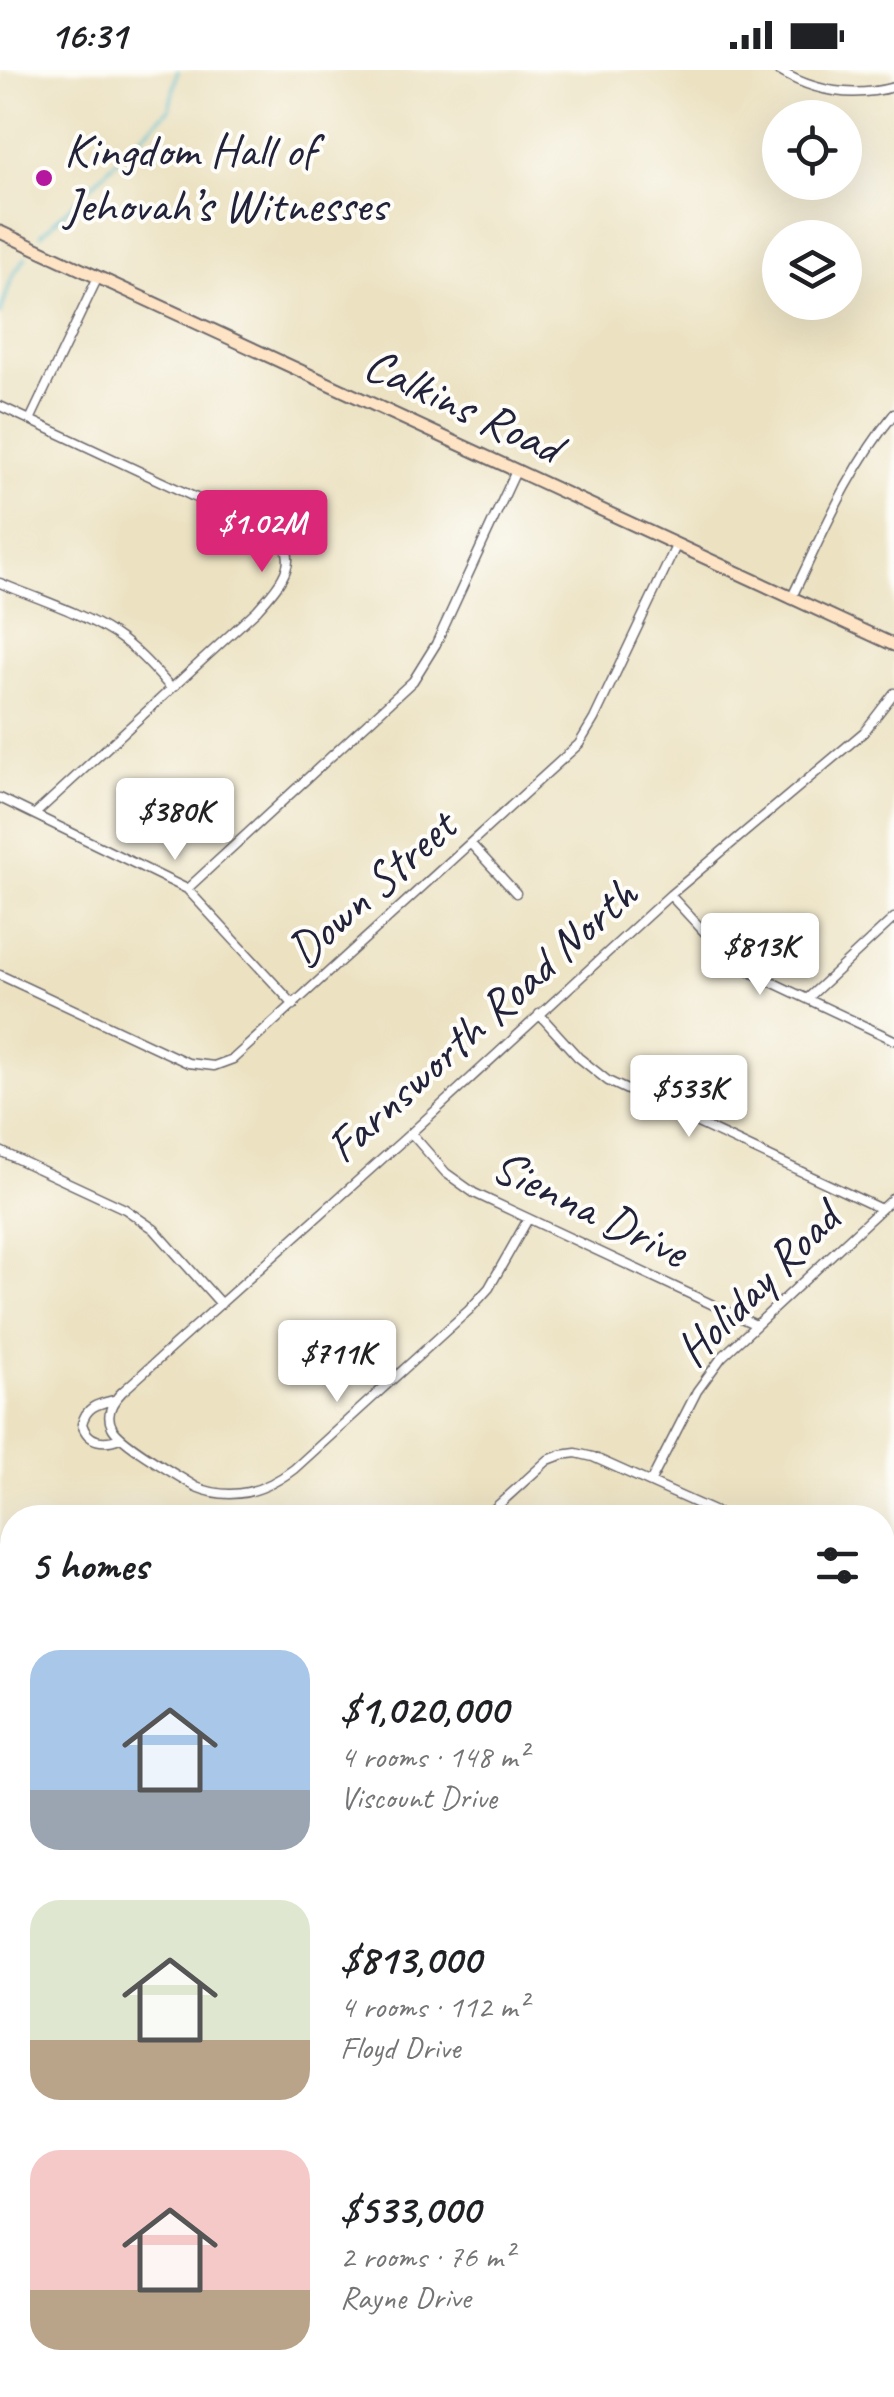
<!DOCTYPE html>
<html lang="en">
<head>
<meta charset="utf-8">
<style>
  body { margin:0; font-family:Caveat,sans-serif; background:#f2f2f2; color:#202124; height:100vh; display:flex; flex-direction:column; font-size:38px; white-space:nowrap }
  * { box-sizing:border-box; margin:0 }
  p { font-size:32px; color:#757577 }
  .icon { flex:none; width:55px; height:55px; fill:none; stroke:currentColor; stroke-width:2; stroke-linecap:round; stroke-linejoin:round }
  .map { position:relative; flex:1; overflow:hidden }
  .panel { position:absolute; left:0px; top:1435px; width:895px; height:892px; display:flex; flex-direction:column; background:#fff; border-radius:40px 40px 0 0; box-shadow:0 10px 40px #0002 }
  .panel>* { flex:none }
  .tools { position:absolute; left:762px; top:30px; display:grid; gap:20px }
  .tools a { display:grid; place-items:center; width:100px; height:100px; border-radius:50%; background:#fff; box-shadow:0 10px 40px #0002; font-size:50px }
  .price { position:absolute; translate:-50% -85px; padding:0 22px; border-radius:10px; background:#fff; color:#222; font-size:32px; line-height:65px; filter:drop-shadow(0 2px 5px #0008) }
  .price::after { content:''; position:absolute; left:50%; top:60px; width:30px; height:22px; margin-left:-15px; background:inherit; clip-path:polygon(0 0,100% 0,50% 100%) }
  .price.selected { background:#db2777; color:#fff }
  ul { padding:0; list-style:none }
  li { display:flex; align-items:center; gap:30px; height:250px; padding:0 30px }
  li span { display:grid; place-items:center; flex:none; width:280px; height:200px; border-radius:30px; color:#555 }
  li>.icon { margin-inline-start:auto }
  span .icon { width:120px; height:120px; fill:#fffc; stroke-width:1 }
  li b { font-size:42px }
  h2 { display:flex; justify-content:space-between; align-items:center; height:120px; padding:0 30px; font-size:42px }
  .status { display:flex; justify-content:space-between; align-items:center; height:70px; padding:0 50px; background:#fff; direction:ltr }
  .status svg { height:28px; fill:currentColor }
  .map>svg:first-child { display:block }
</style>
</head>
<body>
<div class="status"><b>16:31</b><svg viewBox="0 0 49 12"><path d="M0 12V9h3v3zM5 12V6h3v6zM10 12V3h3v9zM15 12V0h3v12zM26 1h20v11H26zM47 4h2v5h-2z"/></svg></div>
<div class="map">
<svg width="894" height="2327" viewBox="0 0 894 2327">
  <rect width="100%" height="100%" fill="#fdfcf7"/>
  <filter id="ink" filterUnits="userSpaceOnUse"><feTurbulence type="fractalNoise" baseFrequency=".01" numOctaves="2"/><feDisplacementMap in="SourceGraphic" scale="20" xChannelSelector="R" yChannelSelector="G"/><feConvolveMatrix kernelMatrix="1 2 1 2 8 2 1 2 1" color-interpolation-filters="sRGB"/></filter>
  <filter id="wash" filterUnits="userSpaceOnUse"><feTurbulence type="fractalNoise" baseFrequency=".0048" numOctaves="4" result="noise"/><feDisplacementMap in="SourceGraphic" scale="40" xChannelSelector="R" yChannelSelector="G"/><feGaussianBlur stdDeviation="2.25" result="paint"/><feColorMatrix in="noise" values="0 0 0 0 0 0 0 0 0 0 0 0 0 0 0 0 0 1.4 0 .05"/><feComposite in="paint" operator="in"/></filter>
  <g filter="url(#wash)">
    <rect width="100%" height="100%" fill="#ece2c2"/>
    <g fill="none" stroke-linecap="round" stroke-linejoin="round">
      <path stroke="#54bdd1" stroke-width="2.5" d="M41 165 169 39 178 0
        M0 244 13 205 26 187"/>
    </g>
  </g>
  <g filter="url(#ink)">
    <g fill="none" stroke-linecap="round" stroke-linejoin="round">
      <defs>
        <path id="street" d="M778 0C814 22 853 28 894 17
          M0 336 271 463C307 487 278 516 257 540L35 744
          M30 350 98 207
          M0 513C38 529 80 542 114 564 137 579 154 599 171 618
          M791 529C822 465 849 399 894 344
          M0 728 187 819 294 935
          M471 774 516 823
          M187 819 413 611 436 574 516 401
          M670 825 722 881 746 900 894 970
          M0 905 188 993 214 996 233 989 579 674 594 649 676 476
          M807 929 894 848
          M539 944 578 987 608 1011 881 1139
          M411 1063 446 1103 474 1123 756 1255
          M0 1081 125 1139 154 1159 221 1234
          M528 1149 489 1218 469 1240 294 1399C264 1422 232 1432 196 1417 179 1406 119 1373 112 1357 105 1344 113 1331 122 1322L411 1063 670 825 864 662 894 623
          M114 1330C98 1334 86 1336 82 1354 88 1373 104 1374 120 1368
          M651 1411 697 1321 722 1287 894 1127
          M484 1448 548 1390 561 1385 576 1383 593 1387 729 1448
          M0 1511 12 1517
          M882 1517 894 1522
          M882 1723 894 1728
          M0 1749 12 1755
          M882 1933 894 1937
          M0 2163 12 2151
          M882 2189 894 2193
          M381 2315 383 2327
          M779 2315 794 2327
          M62 2327 74 2315
          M329 2327 351 2315
          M650 2327 656 2315"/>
        <path id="secondary" d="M0 162 894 575"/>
      </defs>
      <use href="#street" stroke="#69656a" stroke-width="11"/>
      <use href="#secondary" stroke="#69656a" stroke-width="15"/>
      <use href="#street" stroke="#fff" stroke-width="8"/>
      <use href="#secondary" stroke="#fee4c5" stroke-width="11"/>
    </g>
  </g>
  <circle fill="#b5179e" stroke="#fdfcf7" stroke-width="4" cx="44" cy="108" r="10"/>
  <g text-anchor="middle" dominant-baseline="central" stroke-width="8" stroke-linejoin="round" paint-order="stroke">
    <g font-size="48" fill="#22223b" stroke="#fdfcf7" text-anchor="start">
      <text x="64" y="80">Kingdom Hall of<tspan x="64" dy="55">Jehovah’s Witnesses</tspan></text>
    </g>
    <g font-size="48" fill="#22223b" stroke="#fdfcf7">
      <text transform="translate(463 335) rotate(25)">Calkins Road</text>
      <text transform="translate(371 818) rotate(-42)">Down Street</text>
      <text transform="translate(481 950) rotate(-42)">Farnsworth Road North</text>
      <text transform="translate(590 1138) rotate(26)">Sienna Drive</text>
      <text transform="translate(757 1214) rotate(-45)">Holiday Road</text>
    </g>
  </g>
</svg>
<div class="tools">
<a><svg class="icon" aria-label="locate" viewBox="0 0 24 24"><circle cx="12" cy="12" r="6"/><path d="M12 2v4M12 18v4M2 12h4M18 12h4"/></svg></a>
<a><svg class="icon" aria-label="layers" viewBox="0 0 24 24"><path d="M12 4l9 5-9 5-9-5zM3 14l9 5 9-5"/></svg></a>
</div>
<b class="price selected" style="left:262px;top:505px">$1.02M</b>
<b class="price" style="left:175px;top:793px">$380K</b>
<b class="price" style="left:760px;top:928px">$813K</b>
<b class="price" style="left:689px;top:1070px">$533K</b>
<b class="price" style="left:337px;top:1335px">$711K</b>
<section class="panel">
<h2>5 homes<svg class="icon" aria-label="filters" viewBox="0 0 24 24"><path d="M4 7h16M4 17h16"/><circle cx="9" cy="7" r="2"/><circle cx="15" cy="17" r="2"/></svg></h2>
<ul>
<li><span style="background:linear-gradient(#a9c7e8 70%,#9aa5b1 0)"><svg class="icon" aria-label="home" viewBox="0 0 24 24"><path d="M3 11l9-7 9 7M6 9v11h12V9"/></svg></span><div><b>$1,020,000</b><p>4 rooms · 148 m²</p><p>Viscount Drive</p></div></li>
<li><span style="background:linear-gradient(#dfe7d0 70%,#b9a48a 0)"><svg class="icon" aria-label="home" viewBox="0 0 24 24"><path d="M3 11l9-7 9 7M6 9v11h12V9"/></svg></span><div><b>$813,000</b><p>4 rooms · 112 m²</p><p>Floyd Drive</p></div></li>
<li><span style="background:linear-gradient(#f6c9c9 70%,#b9a48a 0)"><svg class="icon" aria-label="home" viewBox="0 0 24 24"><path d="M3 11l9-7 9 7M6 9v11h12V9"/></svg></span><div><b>$533,000</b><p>2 rooms · 76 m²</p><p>Rayne Drive</p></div></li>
</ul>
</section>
</div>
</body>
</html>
